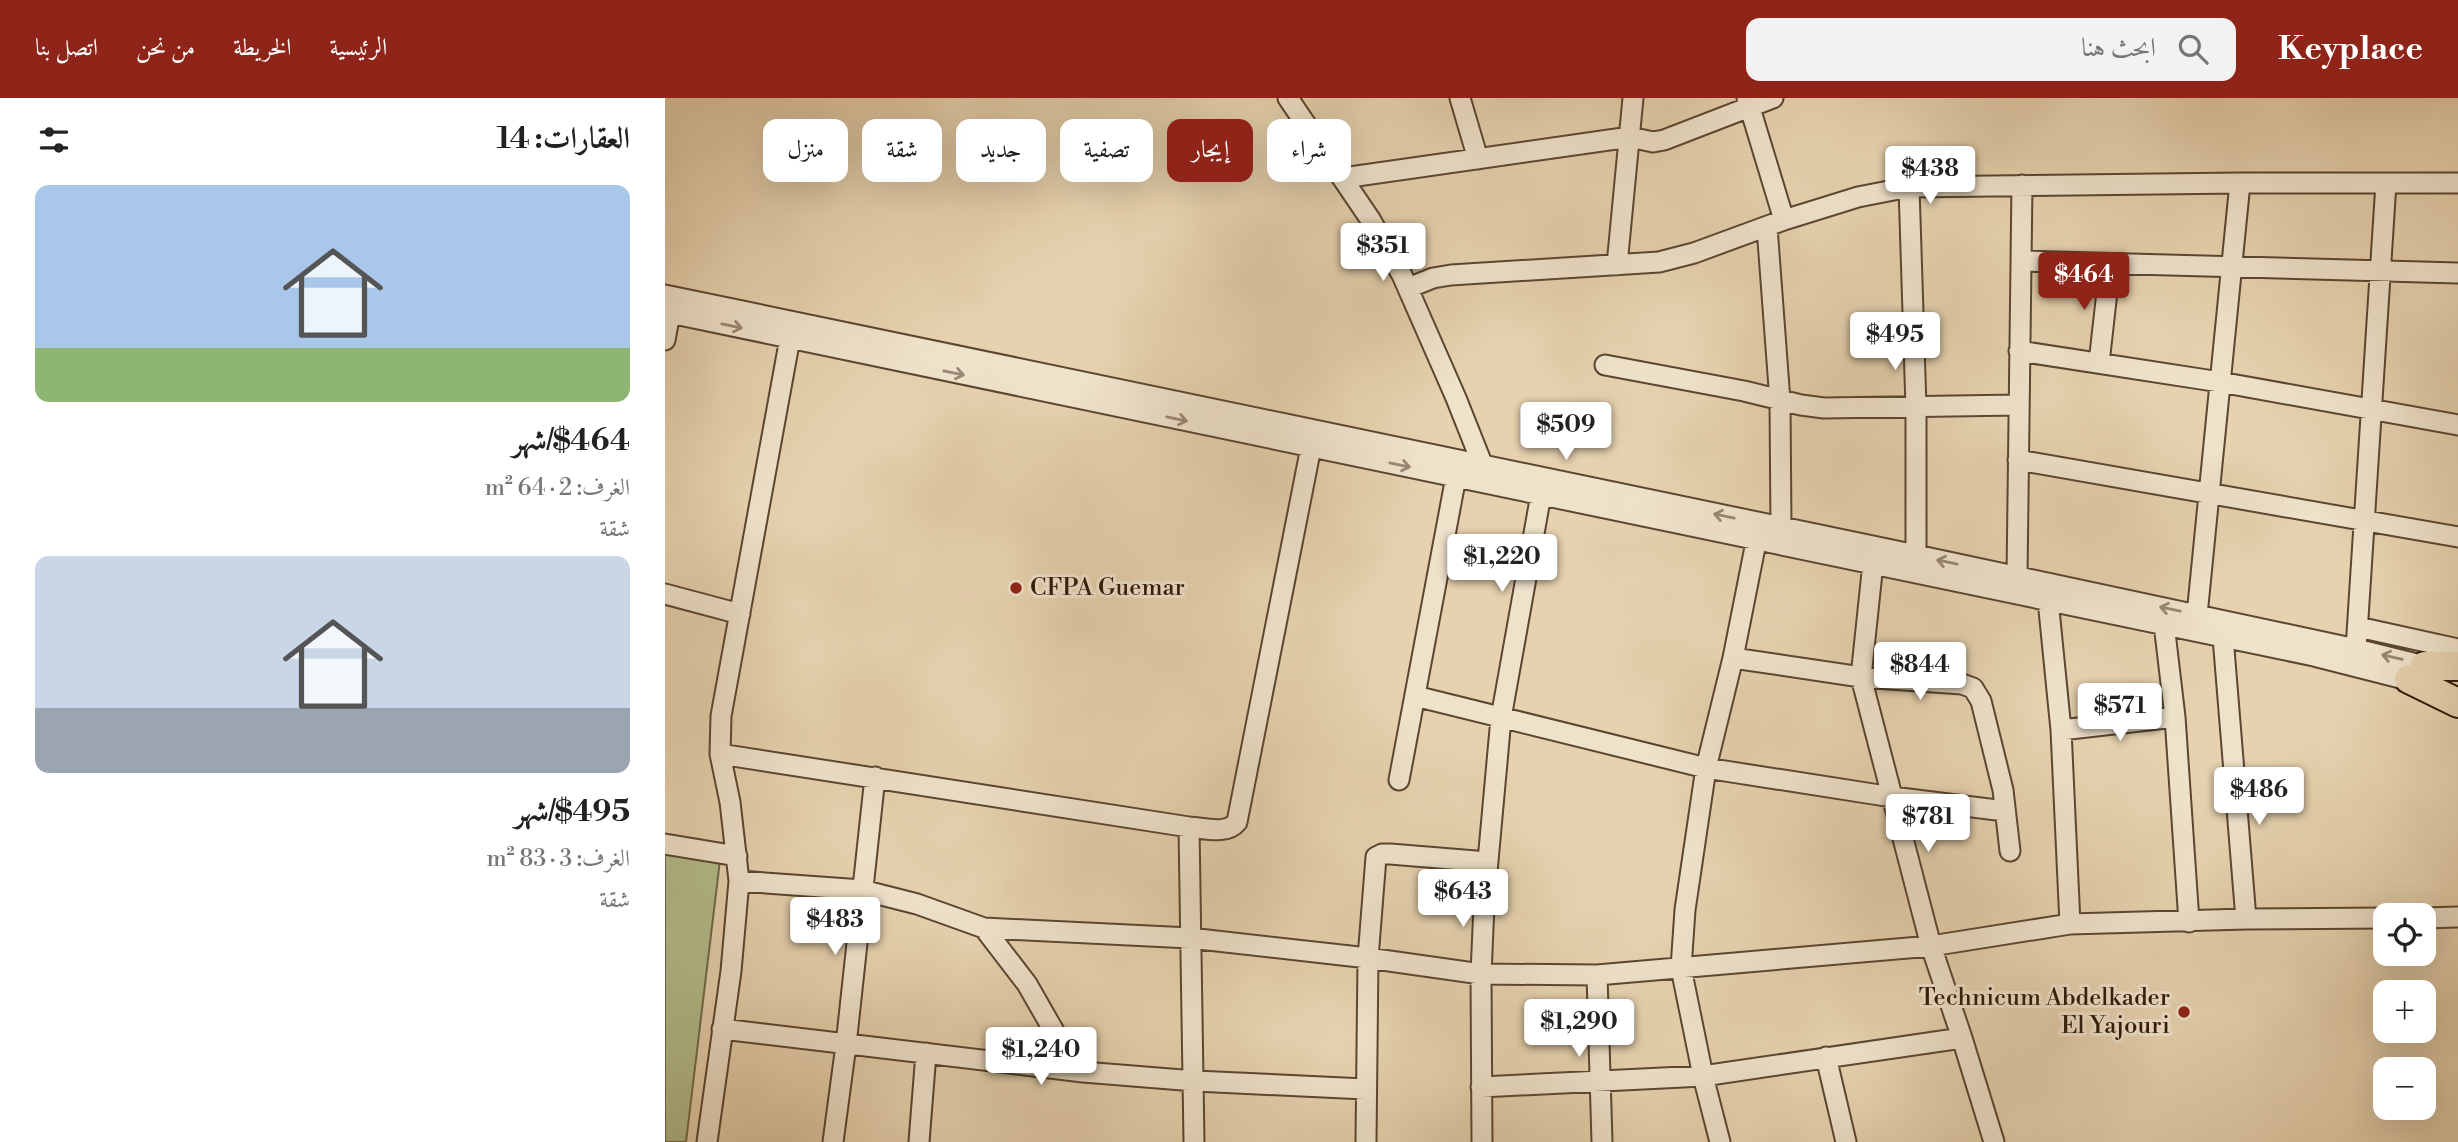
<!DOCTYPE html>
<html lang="ar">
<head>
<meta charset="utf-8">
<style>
  body { margin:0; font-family:"Libre Bodoni",Amiri,serif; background:#f2f2f2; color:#222; direction:rtl; height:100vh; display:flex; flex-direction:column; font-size:26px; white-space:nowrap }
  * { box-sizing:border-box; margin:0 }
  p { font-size:23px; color:#767676 }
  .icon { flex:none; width:38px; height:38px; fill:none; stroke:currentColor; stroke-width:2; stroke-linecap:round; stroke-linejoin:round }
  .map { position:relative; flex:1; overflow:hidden; direction:ltr }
  .side { display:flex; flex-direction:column; background:#fff; width:665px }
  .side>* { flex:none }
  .guide { position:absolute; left:21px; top:21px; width:665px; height:63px; direction:rtl; display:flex; gap:14px }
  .tools { position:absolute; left:1708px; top:805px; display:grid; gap:14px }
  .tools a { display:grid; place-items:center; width:63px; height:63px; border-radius:14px; background:#fff; box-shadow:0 7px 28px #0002; font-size:35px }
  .price { position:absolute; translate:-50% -60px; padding:0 16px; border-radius:7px; background:#fff; color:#222; font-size:23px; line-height:46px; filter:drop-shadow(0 2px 4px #0008) }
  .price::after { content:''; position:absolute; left:50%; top:42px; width:21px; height:16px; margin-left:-10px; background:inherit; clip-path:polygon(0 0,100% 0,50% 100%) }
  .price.selected { background:#8f2418; color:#fff }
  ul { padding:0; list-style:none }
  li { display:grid; align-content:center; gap:14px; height:371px; padding:0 35px }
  li span { display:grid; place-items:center; height:217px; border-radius:14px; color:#555 }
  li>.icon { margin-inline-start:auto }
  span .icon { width:126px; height:126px; fill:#fffc; stroke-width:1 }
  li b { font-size:30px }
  h2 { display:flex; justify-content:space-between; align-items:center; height:84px; padding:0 35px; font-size:30px }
  .chip { padding:0 24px; border-radius:14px; background:#fff; box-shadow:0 7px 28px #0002; font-size:24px; line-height:63px }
  .chip.selected { background:#8f2418; color:#fff }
  header { display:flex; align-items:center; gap:42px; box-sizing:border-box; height:98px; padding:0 35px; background:#8f2418; color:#fff }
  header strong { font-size:33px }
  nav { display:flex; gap:38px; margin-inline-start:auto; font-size:24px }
  .search { width:490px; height:63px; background:#f2f2f2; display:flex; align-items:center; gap:18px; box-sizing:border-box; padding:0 24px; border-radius:14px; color:#767676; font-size:26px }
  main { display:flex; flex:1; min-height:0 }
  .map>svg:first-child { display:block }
</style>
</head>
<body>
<header>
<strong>Keyplace</strong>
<div class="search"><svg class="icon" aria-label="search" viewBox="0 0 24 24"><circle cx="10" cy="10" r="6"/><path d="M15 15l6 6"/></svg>ابحث هنا</div>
<nav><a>الرئيسية</a><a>الخريطة</a><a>من نحن</a><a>اتصل بنا</a></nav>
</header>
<main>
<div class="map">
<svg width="1793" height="1044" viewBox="0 0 1793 1044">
  <rect width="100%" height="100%" fill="#e6d2af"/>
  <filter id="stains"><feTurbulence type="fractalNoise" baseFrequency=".00286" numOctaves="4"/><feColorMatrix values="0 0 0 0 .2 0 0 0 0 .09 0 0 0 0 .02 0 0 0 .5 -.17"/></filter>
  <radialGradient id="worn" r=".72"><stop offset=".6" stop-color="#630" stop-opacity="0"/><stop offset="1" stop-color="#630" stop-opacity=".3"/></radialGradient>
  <path fill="#b3bc8c" stroke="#706a4a" stroke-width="2" d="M0 754 55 762 21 1044H0Z"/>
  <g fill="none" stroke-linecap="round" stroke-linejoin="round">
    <defs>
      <path id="minor" d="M623 0 705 121 737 177 791 300 818 368
        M795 0 813 61
        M1082 0 1119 122
        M678 80 965 39 988 44 999 42 1108 0
        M1244 89 1251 309V457
        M1102 129 1115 303 1116 430
        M1356 163 1793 175
        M952 167 968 0
        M743 190 768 180 786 177 994 164 1029 155 1119 122 1193 99 1244 89 1575 85H1793
        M0 197 1251 457 1691 551 1772 571
        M0 214 1649 558 1755 585
        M0 242 5 215
        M1354 253 1555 284 1793 327
        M1434 265 1445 167
        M940 267 1079 293 1136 307 1159 310 1353 307
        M1353 362 1793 439
        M1094 429 1068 560 1041 670 1020 812 1016 870 1038 978 1297 940
        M1208 465 1196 579 1266 848 1297 940 1329 1044
        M1352 479 1357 87
        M0 496 75 516
        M1383 502 1396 632 1405 826
        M1532 517 1575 85
        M1499 526 1510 619 1524 824
        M1693 529 1793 551
        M1558 539 1581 821 1720 820
        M1691 551 1721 85
        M1068 560 1196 579 1297 586 1308 590 1316 603 1338 692 1345 753
        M750 598 1041 670 1227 699 1340 713
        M1396 632 1510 619
        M55 656 524 729 529 1044
        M734 682 793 368
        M524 729C540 730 561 737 572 724L646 349
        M0 746 72 758
        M74 783 197 792 252 806 319 830 525 840 703 860 816 876 932 877 1266 848 1405 826 1581 821
        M1759 820 1793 819
        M319 830 362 886 394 942 418 974
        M932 877 937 1044
        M57 931 418 974 530 983 700 991
        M1161 959 1181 1044
        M816 989 1038 978 1055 1044
        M42 1044 66 873 74 783 65 704 55 656 56 618 127 229
        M168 1044 181 947 210 679
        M254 1044 261 955
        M701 1044 703 860 711 759 717 756H725L823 764
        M817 1044 816 876 819 807 836 620 878 385"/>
      <path id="highway" d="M1760 568H1793
        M1744 581 1793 605"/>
    </defs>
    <use href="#minor" stroke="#5b4631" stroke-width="23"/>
    <use href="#highway" stroke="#2d1807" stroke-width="32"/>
    <use href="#minor" stroke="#efe2cb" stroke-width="19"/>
    <use href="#highway" stroke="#e6d2af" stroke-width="28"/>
  </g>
  <defs><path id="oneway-shaft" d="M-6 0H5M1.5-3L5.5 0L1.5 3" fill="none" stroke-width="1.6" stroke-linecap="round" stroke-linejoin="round" transform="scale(1.75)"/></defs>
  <g stroke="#988773">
    <use href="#oneway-shaft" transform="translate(67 228) rotate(12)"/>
    <use href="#oneway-shaft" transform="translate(289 275) rotate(12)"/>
    <use href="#oneway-shaft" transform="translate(512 321) rotate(12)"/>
    <use href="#oneway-shaft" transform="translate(735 367) rotate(12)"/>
    <use href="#oneway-shaft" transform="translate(1059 418) rotate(-168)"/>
    <use href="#oneway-shaft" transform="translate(1282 464) rotate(-168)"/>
    <use href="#oneway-shaft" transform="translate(1505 511) rotate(-168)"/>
    <use href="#oneway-shaft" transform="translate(1727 559) rotate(-167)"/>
  </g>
  <g fill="#8f2418" stroke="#efe2cb" stroke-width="2.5">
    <circle cx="351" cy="490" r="7"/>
    <circle cx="1519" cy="914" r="7"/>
  </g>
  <g text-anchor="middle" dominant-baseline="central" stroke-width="6" stroke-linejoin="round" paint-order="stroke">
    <g font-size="24" fill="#2d1807" stroke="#efe2cb" text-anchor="start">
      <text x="365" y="490">CFPA Guemar</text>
      <text x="1505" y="900" text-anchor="end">Technicum Abdelkader<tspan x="1505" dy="28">El Yajouri</tspan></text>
    </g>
  </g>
  <rect width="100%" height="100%" filter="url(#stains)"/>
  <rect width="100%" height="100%" fill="url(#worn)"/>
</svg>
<div class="tools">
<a><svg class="icon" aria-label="locate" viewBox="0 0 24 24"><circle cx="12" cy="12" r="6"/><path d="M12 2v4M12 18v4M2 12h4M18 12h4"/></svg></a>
<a>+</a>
<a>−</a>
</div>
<b class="price" style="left:1265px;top:108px">$438</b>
<b class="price" style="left:718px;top:185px">$351</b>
<b class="price selected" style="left:1419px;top:214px">$464</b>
<b class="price" style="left:1230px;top:274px">$495</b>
<b class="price" style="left:901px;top:364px">$509</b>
<b class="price" style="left:837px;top:496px">$1,220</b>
<b class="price" style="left:1255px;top:604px">$844</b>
<b class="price" style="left:1455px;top:645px">$571</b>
<b class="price" style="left:1594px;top:729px">$486</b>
<b class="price" style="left:1263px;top:756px">$781</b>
<b class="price" style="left:798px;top:831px">$643</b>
<b class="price" style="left:170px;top:859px">$483</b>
<b class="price" style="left:914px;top:961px">$1,290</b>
<b class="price" style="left:376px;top:989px">$1,240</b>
<div class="guide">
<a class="chip">شراء</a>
<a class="chip selected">إيجار</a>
<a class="chip">تصفية</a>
<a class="chip">جديد</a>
<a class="chip">شقة</a>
<a class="chip">منزل</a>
</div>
</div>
<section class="side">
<h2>العقارات: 14<svg class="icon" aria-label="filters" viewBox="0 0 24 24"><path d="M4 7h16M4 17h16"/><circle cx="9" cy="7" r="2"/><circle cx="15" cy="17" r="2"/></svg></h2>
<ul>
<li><span style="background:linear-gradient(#a9c7e8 75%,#8fb573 0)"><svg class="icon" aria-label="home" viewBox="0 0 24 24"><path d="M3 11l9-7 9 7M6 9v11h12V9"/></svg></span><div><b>$464/شهر</b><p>الغرف: 2 · 64 m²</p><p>شقة</p></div></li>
<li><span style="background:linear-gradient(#c9d6e8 70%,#9aa5b1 0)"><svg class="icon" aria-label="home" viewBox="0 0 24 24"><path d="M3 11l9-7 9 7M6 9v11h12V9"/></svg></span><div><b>$495/شهر</b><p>الغرف: 3 · 83 m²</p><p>شقة</p></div></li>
</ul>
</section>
</main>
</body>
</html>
